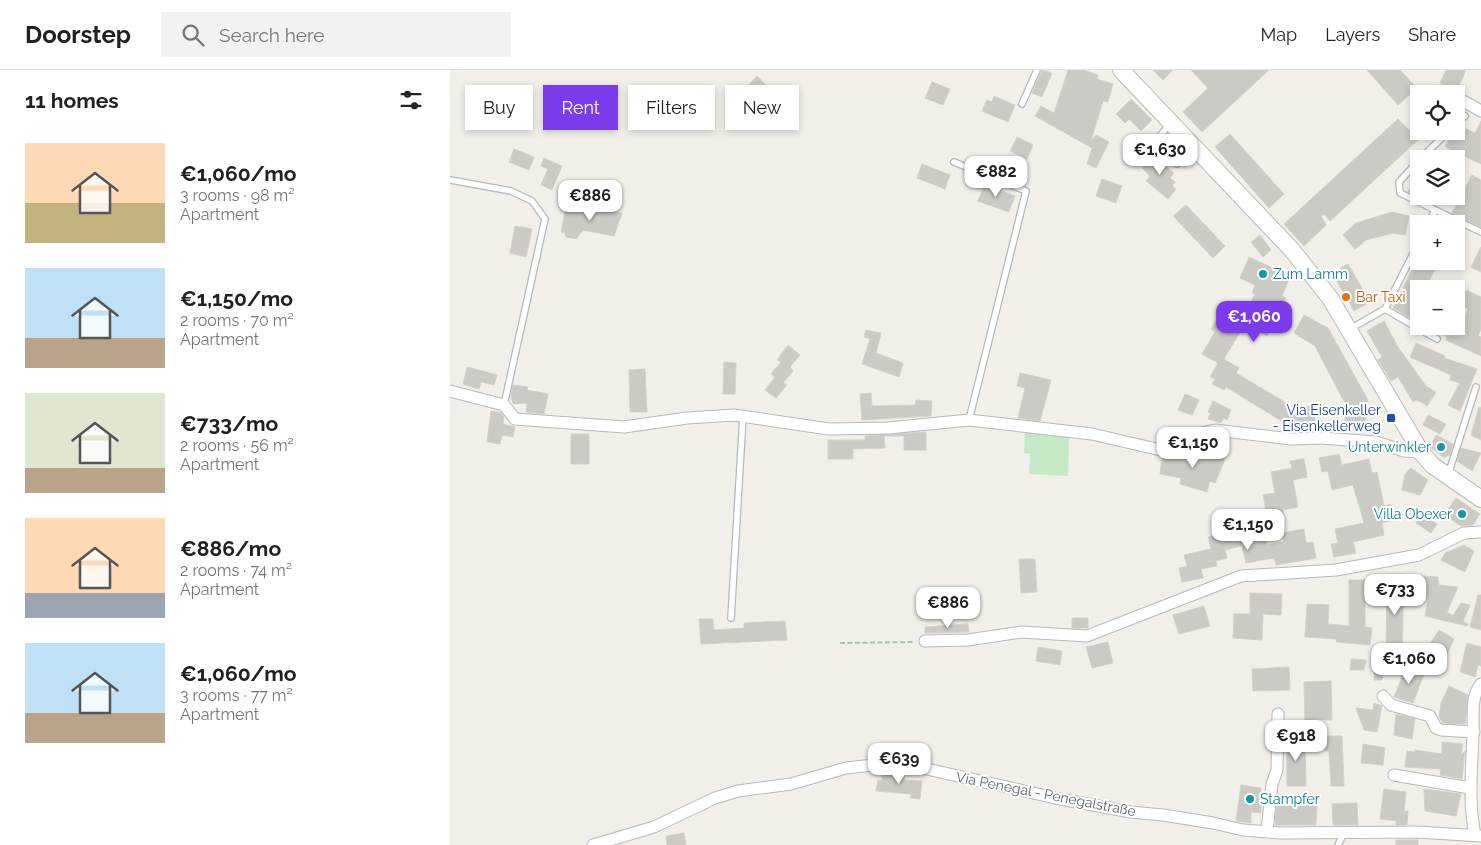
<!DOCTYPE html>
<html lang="en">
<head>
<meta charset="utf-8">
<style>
  body { margin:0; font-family:Raleway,sans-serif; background:#f2f2f2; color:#202124; height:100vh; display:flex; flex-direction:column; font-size:19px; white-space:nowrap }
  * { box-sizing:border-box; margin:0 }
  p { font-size:16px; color:#757577 }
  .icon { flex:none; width:28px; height:28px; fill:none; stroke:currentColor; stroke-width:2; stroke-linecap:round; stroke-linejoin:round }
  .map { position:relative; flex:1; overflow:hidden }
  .drawer { display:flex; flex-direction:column; background:#fff; width:450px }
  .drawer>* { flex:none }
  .top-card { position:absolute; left:15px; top:15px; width:475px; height:45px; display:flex; gap:10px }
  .buttons { position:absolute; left:960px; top:15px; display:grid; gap:10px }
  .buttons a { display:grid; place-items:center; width:55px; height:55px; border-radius:0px; background:#fff; box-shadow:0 2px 8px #0003; font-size:25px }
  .price { position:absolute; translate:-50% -42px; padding:0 11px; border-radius:10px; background:#fff; color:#222; font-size:16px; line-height:32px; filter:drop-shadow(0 1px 2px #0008) }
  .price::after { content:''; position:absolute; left:50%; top:30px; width:15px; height:11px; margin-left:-8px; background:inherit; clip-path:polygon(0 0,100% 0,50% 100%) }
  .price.on { background:#7c3aed; color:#fff }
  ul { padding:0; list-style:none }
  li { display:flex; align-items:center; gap:15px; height:125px; padding:0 25px }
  li span { display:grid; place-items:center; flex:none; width:140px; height:100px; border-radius:0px; color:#555 }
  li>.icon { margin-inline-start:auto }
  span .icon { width:60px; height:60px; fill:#fffc; stroke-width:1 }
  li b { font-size:21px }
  h2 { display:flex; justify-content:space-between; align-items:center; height:60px; padding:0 25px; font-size:21px }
  .tag { padding:0 18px; border-radius:0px; background:#fff; box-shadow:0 2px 8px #0003; font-size:18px; line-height:45px }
  .tag.on { background:#7c3aed; color:#fff }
  header { display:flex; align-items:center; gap:30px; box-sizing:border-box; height:70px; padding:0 25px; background:#fff; border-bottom:1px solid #e0e0e0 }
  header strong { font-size:24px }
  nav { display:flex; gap:28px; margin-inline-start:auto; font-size:18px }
  .search { width:350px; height:45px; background:#f2f2f2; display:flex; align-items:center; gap:12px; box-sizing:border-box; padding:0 18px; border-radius:0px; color:#757577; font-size:19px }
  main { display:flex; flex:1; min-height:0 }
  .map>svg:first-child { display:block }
</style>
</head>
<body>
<header>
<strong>Doorstep</strong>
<div class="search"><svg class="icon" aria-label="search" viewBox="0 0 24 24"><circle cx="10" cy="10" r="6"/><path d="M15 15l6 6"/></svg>Search here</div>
<nav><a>Map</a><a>Layers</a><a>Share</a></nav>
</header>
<main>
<section class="drawer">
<h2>11 homes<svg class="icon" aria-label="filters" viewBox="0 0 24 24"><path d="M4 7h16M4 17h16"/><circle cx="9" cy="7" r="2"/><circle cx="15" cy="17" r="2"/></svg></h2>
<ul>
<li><span style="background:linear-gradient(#ffd9b3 60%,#c2b280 0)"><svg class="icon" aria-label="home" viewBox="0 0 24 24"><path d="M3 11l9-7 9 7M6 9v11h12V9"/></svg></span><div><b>€1,060/mo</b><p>3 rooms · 98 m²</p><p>Apartment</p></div></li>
<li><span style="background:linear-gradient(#bfe0f5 70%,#b9a48a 0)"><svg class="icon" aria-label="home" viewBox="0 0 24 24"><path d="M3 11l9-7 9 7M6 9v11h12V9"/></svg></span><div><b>€1,150/mo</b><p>2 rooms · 70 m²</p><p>Apartment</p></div></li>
<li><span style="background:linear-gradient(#dfe7d0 75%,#b9a48a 0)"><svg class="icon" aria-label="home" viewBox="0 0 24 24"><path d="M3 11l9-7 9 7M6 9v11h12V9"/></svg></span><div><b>€733/mo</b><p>2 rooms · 56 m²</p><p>Apartment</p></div></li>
<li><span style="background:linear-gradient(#ffd9b3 75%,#9aa5b1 0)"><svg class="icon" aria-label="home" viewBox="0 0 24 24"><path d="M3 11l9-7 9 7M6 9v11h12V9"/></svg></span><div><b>€886/mo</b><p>2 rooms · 74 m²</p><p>Apartment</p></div></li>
<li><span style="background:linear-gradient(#bfe0f5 70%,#b9a48a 0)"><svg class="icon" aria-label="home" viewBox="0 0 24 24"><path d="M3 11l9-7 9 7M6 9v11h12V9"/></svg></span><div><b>€1,060/mo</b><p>3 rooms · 77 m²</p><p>Apartment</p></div></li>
</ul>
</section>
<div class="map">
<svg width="1031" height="775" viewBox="0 0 1031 775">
  <rect width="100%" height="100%" fill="#f1efe8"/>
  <path fill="#c5e8c5" d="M575 360 619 365 618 406 579 404 580 384 574 383Z"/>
  <path fill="#cccac5" stroke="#d6d1c6" d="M592 0 602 3 592 27 582 23Z
    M618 0H633L648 5 647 9 663 14 658 32 653 31 641 71 646 65 659 72 646 98 637 94 642 78 585 46 591 36 604 43Z
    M703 0H723L713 10Z
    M741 0H819L752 62 733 42 758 18Z
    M917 0H950L967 18 948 35Z
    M996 0H1016L1007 21 990 13Z
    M307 6 320 19 328 40 312 48 303 26 295 19Z
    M482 12 500 19 493 35 475 28Z
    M544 26 565 35 558 52 532 41 537 30 542 32Z
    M681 29 702 50 691 61 679 49 675 53 666 44Z
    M948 49 960 61H969V69L880 151 874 144 871 146 876 155 854 176 834 154Z
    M1031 51V94L995 77 1000 67 1004 68 1011 56 1025 63Z
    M780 64 834 124 819 138 765 77Z
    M567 67 583 75 577 89 560 81Z
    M64 79 84 87 79 100 59 92Z
    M707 82 718 93 715 96 724 103 720 108 725 112 722 116 726 119 718 129 696 111 700 106 692 98Z
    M94 88 112 96 102 120 91 115 98 99 91 96Z
    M472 94 500 105 495 119 467 108Z
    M969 99V127L958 122Z
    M1022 105 1031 110V157L1002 143Z
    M652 109 672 116 666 133 646 126Z
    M534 115 565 126 559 142 528 131Z
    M736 135 775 176 763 188 723 146Z
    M116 136 136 141 138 137 172 143 164 166 133 160 126 169 116 167 115 163 111 162Z
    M942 142 959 146 955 165 943 163 916 170 905 179 893 165 906 153Z
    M65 156 82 159 76 187 60 183Z
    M810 165 821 180 813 187 801 172Z
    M1031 177V202L1021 197Z
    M799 187 834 203 833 206 839 209 832 226 836 228 817 266 810 262 807 268 792 259 774 289 789 298 786 303 843 337 865 336V355H838L776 317 774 320 762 314 765 309 760 307 768 293 752 284 765 262 761 259 770 244 773 246 777 240 792 249 805 224 802 223 805 215 790 208Z
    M966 191H989L975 219H969V253L943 238Z
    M898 194 920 232 904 241 882 203Z
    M1016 220 1031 227V259L1028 266 1031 267V286L996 270 997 267 976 256 1010 257 1018 239 1009 234Z
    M854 245 878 258 918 330 915 354 895 355 896 335 865 276 844 263Z
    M934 251 948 277 976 316 986 322 977 336 967 330 963 332 948 307 941 311 928 290 932 287 917 261Z
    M416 260 431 263 426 283 453 293 449 307 412 294 420 269 414 267Z
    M966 273 995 286 994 288 1027 299 1010 341 998 335 1010 313 1000 310 1001 305 960 287Z
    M338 275 350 285 340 297 343 301 333 313 337 315 326 328 315 320 325 307 321 304 331 292 327 290Z
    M274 292 286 293 285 324H273Z
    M17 297 47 305 44 315 31 312 29 319 13 314Z
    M195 299 197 342H180L179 300Z
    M570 303 601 310 590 351 568 348 575 318 567 316Z
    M63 315 78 317 77 320 98 324 94 344 76 342 77 333 63 334 61 325Z
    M421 323 422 336 465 335 466 330 482 331 481 346 412 350 410 324Z
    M735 324 749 330 742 345 728 340Z
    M763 331 781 340 777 350 774 348 771 353 758 349 761 343 758 342Z
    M1029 337 1031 338V370L1021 365Z
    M41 341 51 343 54 347 53 354 65 357 63 367 52 365 50 374 37 372Z
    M978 345 996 354 990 364 973 355Z
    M476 362V380H454V366H434L435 378 403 379V389H378V370H415V366Z
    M121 364H139V394H121Z
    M986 365 1003 374 999 386 997 385 995 388 980 377Z
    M1011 378 1031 383 1022 401 1007 391Z
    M743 379 760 389 762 384 775 389 765 413 760 411 757 422 730 414 731 408 710 404 712 388H723L729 383 739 386Z
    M889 384 892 395 919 389 922 403 927 402 934 436 940 434 944 450 932 453 934 465 903 472 906 483 884 487 881 474 888 473 885 459 914 453 903 415 882 420 878 401 872 402 869 388Z
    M854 389 857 407 843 410 848 437 833 440 834 446 818 449 813 425 825 423 821 402 842 398 840 391Z
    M961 398 978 410 970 425 952 420 955 404Z
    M1006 428 1030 444 1023 455 1011 456 994 445Z
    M971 444 987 454 981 463 966 453Z
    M806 456 809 468 815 466 817 475 834 472 832 463 854 459 856 473 863 472 866 488 826 495 824 488 796 493 792 476 775 480 777 488 766 491 767 496 751 499 753 508 732 512 729 498 737 496 734 485 761 479 758 467Z
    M1014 475 1024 481 1015 502 991 490 995 483Z
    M569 489H585L587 522 571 523Z
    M937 504H954L952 588H936Z
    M969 506 988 507 989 515 1008 517 997 542 1003 546 1011 533 1020 535 1013 551 1018 554 1017 556 975 546 978 528 969 526Z
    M899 510H915V557L922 558 920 575 886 572 887 569 855 567 857 534 879 535 878 554 899 556Z
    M800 523 832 524 831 545 813 544 812 570 783 568 784 544H800Z
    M1028 525H1031V560L1020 557Z
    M754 536 760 556 729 564 723 545Z
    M622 548H638V558H622Z
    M249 549H263L264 560 294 558V553L335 551 337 570 251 574Z
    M518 554 519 562 475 563V557Z
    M989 560 1004 569 990 600 973 595 978 577Z
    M658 572 663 593 642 598 636 577Z
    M1017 573 1031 577V596L1028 595 1025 607 1010 602Z
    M588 577 612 581 610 595 586 591Z
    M901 589 916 590 914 600H900Z
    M925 596H934L932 610H924Z
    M839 597 840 620 803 621 802 599Z
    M956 597 974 604 963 633 944 627Z
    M881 611 882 650H855L854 612Z
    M999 616 1018 625 1015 654 993 653 989 647 991 633Z
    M924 633 932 636 927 662 914 660 906 638 923 640Z
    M946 644 965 649 962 669 944 665Z
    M874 666H892L894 716H881L879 681H875Z
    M855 667 856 716H837L836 668Z
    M992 672 1013 674 1011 685 1015 681 1012 709 990 705 991 699 955 697 957 681 965 682V680L992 684Z
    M913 674 935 678 933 695 911 693Z
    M432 702 455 704 454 710 472 711 470 729 460 728 461 724 426 721 428 710 432 711Z
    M791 715 811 718V743L801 742V753L786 751Z
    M934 719 956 722 954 741H958L957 755H946V751L930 749Z
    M974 719 1011 724 1006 746 975 741Z
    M907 733 908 755H883L882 734Z
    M827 735 867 736 866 755H825Z
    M234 763 236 775H217L216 766Z
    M946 770H968V775H946Z"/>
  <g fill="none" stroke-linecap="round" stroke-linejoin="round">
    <defs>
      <path id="service" d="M572 34 587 0
        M1006 54 1015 46
        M719 55 709 67 732 88 744 78
        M709 67 703 73 727 94 732 88
        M970 89 999 61
        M969 90 949 112 950 123 1031 162
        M504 92 576 121 519 350
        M0 110 61 121 82 131 95 149 54 335
        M978 154 985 140
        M935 239 987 269
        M900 259 935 239 969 172
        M998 405 1026 317
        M281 548 293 346
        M888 775 894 763"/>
      <path id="minor" d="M1013 31 1031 41
        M0 321 54 335 65 349 174 357 237 348 284 345 379 359 438 358 519 350 642 364 715 381 720 380 747 364 765 360 841 369 871 368 926 372 954 381 971 382
        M475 571 518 570 571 562 637 566 791 506 886 500 969 485 1014 463 1031 462
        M933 626 941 635 980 646 986 658 991 660 1024 662
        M944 705 1020 718
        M817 761 822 714 827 700 828 644
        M1025 765C1018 730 1022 698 1023 663 1024 646 1020 628 1031 614
        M143 775 204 757 265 728 288 721 341 714 396 698 423 695H459L610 729 681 742 713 745 763 753 793 760 831 763 968 762 1031 766"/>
      <path id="secondary" d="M671 0 842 180 880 228 971 382 982 395 1031 429"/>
    </defs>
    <use href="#service" stroke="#b5b8bc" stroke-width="8"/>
    <use href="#minor" stroke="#b5b8bc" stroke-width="13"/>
    <use href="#secondary" stroke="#b6babf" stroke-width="18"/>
    <path stroke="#9cc7a9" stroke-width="2" stroke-dasharray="5 2.5" stroke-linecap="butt" d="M390 573 465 572"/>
    <use href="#service" stroke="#fff" stroke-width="5.5"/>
    <use href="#minor" stroke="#fff" stroke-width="11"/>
    <use href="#secondary" stroke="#fff" stroke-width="16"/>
  </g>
  <g fill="#0f9aa8" stroke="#fff" stroke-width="2">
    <circle cx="813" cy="204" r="5"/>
    <circle cx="991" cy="377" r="5"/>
    <circle cx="1012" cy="444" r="5"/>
    <circle cx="800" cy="729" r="5"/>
  </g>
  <circle fill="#e8710a" stroke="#fff" stroke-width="2" cx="896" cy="227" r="5"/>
  <rect fill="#1a4fb4" stroke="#fff" stroke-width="2" x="936" y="343" width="10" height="10" rx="2.5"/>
  <g text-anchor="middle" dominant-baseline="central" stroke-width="4" stroke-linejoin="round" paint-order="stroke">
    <g font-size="14" fill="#0d838f" stroke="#fff" text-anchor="start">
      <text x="823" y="204">Zum Lamm</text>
      <text x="981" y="377" text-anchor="end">Unterwinkler</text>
      <text x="1002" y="444" text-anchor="end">Villa Obexer</text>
      <text x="810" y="729">Stampfer</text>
    </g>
    <g font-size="14" fill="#c56008" stroke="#fff" text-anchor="start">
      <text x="906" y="227">Bar Taxi</text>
    </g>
    <g font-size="14" fill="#164399" stroke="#fff" text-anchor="end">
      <text x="931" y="340">Via Eisenkeller<tspan x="931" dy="16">- Eisenkellerweg</tspan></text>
    </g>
    <g font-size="14" fill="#5f6368" stroke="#fff">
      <text transform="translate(596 724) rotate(11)">Via Penegal - Penegalstraße</text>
    </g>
  </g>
</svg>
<div class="buttons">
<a><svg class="icon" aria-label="locate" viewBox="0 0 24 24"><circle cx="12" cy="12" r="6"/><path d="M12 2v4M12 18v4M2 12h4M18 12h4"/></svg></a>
<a><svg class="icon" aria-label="layers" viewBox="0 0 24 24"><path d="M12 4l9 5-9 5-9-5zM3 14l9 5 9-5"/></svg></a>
<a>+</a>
<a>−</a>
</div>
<b class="price" style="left:710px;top:106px">€1,630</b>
<b class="price" style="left:546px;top:128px">€882</b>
<b class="price" style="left:140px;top:152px">€886</b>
<b class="price on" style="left:804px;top:273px">€1,060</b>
<b class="price" style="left:743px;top:399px">€1,150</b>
<b class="price" style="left:798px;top:481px">€1,150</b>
<b class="price" style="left:945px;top:546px">€733</b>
<b class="price" style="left:498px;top:559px">€886</b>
<b class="price" style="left:959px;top:615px">€1,060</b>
<b class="price" style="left:846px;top:692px">€918</b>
<b class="price" style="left:449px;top:715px">€639</b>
<div class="top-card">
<a class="tag">Buy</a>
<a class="tag on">Rent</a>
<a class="tag">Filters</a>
<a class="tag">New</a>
</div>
</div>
</main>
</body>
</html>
